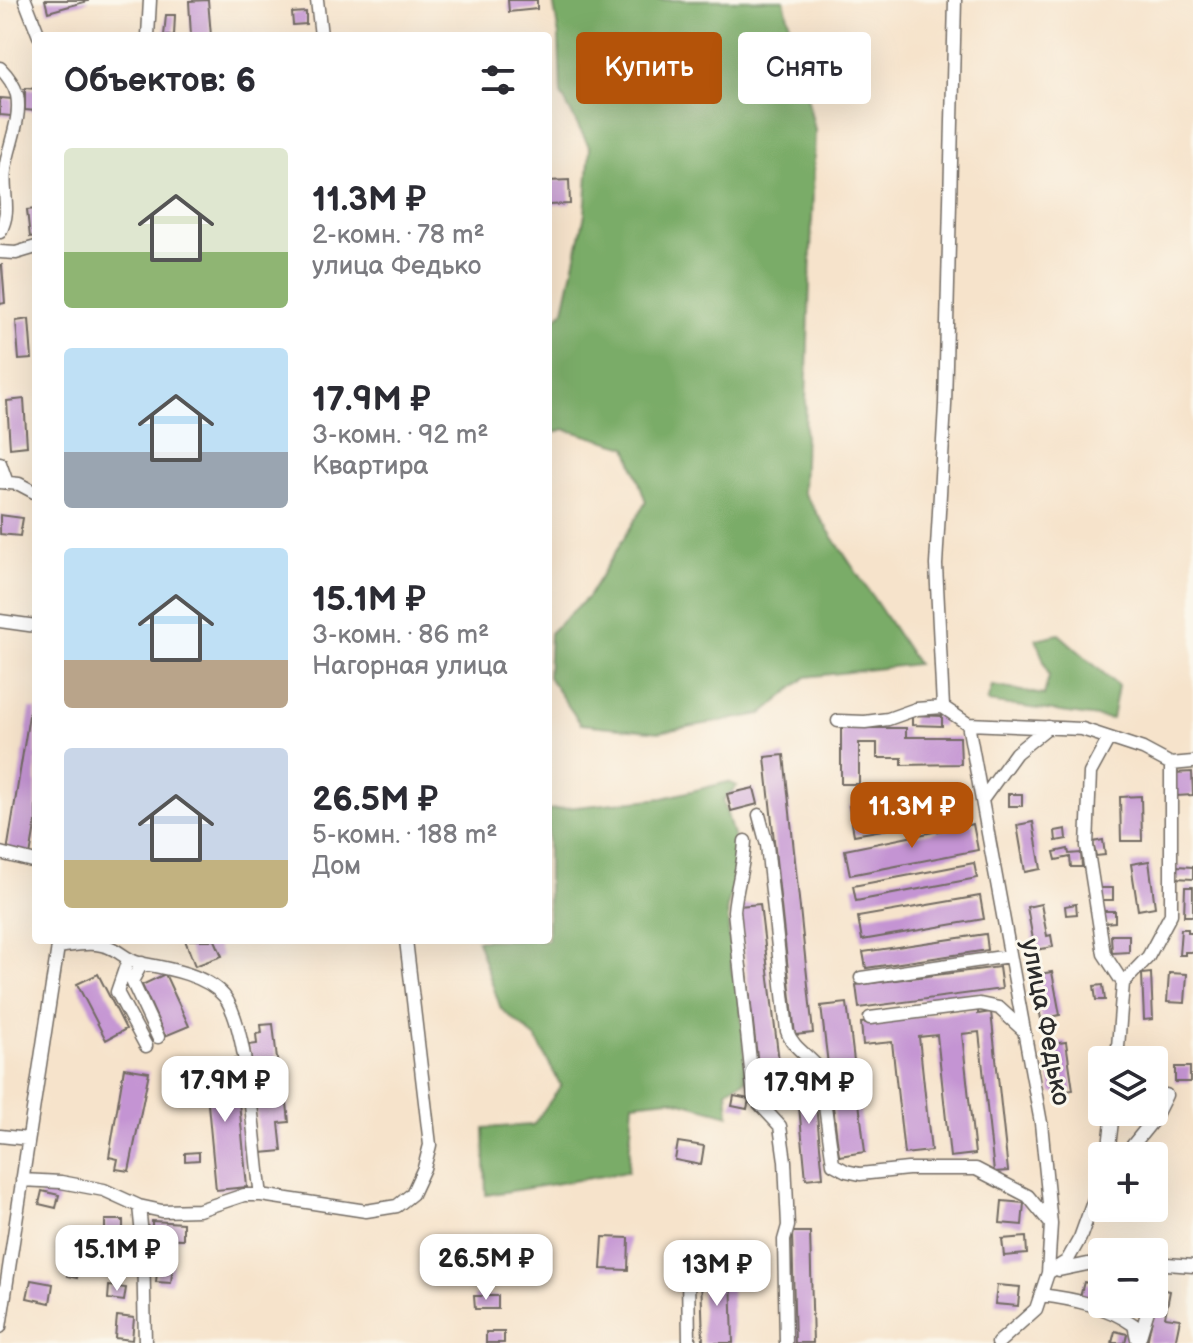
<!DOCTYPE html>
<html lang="ru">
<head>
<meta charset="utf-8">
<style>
  body { margin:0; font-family:"Balsamiq Sans",sans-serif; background:#f7f7f7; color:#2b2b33; height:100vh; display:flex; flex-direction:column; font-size:30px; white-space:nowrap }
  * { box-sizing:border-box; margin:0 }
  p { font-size:26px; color:#7c7c81 }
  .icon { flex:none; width:44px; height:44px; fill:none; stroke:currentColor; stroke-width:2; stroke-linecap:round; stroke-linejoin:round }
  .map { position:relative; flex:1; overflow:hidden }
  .drawer { position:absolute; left:32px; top:32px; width:520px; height:912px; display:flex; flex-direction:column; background:#fff; border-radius:8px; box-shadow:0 8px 32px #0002 }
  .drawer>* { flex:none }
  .guide { position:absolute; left:576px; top:32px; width:496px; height:72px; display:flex; gap:16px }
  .buttons { position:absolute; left:1088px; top:1046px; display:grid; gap:16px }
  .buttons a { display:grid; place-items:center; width:80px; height:80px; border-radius:8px; background:#fff; box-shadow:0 8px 32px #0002; font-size:40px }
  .price { position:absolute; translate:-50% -68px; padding:0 18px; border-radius:16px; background:#fff; color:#222; font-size:26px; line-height:52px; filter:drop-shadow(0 2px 4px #0008) }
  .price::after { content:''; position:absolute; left:50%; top:48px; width:24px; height:18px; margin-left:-12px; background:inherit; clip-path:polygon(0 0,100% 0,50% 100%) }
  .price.current { background:#b45309; color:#fff }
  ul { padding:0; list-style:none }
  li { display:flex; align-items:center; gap:24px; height:200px; padding:0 32px }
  li span { display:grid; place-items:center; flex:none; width:224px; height:160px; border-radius:8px; color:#555 }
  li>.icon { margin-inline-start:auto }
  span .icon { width:96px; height:96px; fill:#fffc; stroke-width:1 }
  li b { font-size:34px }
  h2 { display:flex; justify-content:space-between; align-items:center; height:96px; padding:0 32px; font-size:34px }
  .chip { padding:0 28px; border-radius:8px; background:#fff; box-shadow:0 8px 32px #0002; font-size:28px; line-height:72px }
  .chip.current { background:#b45309; color:#fff }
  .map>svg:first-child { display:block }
</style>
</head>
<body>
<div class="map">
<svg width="1193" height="1343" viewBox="0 0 1193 1343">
  <rect width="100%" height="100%" fill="#fbf7ec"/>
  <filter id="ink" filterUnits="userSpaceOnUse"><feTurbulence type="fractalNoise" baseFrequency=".0125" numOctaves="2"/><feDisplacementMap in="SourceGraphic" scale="16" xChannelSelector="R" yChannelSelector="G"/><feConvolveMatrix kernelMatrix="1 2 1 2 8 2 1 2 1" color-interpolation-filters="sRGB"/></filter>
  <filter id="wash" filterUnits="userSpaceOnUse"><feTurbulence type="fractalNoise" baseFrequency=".006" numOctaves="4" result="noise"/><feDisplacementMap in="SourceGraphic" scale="32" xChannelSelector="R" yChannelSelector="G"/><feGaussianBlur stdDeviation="1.8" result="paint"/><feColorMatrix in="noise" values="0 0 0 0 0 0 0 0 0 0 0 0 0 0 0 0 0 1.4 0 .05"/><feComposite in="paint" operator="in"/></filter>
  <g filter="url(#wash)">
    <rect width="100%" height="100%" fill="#f6e3cb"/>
    <path fill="#7aac68" stroke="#526c4a" stroke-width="2" d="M553 0H784L815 130 803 492 917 664 806 677 762 714 659 732 581 724 548 677 550 633 588 597 646 502 627 447 564 429 548 435V326L564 310 585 214 590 148 561 94 559 36Z
      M1059 634 1118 686 1112 719 987 702 992 686 1044 695 1049 676 1036 639Z
      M728 782 737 786 723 800 741 864 727 907 732 974 739 979 746 1080 727 1090 729 1115 670 1099 633 1103 628 1172 486 1195 484 1128 533 1125 561 1086 536 1038 501 1009 477 940H548V810L663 798Z"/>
    <g id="blocks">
      <path fill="#c494d3" d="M45 0H88V1L48 12Z
        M208 0 211 36H191L189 1Z
        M508 0H537V9L509 12Z
        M306 12V24L293 25 292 13Z
        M166 15H175L174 36H164Z
        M25 88 36 89V111L25 110Z
        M0 98 13 99 11 116 0 115Z
        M569 180 570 204 548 205V181Z
        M36 209V236L30 237 27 210Z
        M0 265H2L5 303 0 304Z
        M29 319 32 359 19 360 16 321Z
        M24 399 27 446 10 448 7 401Z
        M0 515 23 518 20 536 0 534Z
        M30 709H36V821L30 856 7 852Z
        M912 715 942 716V726L912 725Z
        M841 728H906V737H960L961 764 902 765V758H877V743H859V784H841Z
        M784 755 813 1033 795 1035 765 757Z
        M1192 772 1193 795 1176 796 1174 773Z
        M962 787 967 815 854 835 849 806Z
        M754 788 758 804 731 811 727 794Z
        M1008 794H1022V806H1008Z
        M1141 796 1142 841H1121L1120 797Z
        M1033 822 1041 869 1025 872 1017 825Z
        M973 824 978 850 850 875 845 850Z
        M1066 829 1067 839 1056 841 1055 831Z
        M1103 840 1105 855 1096 856 1093 842Z
        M1068 849 1069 854 1081 853 1082 867H1071L1070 857 1056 860 1054 852Z
        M1149 861 1155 907 1138 910 1131 864Z
        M974 863 977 878 856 901 853 886Z
        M1176 866 1193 867V879L1175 878Z
        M1185 887H1193V916H1184Z
        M1100 888H1113V900H1100Z
        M980 896 984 919 862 940 858 917Z
        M760 904 784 1103 763 1106 739 906Z
        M1041 904 1047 936 1051 935 1053 947 1035 950 1027 907Z
        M1076 904 1077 914 1066 915 1065 906Z
        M1103 911H1115V922L1104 923Z
        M1181 929H1188V933H1193V952H1185V955H1179Z
        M986 934 988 950 866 968 863 952Z
        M1111 935H1129V952L1112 953Z
        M185 940H215L222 956 195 966Z
        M999 967 1002 989 859 1008 856 985Z
        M1052 972 1060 1015 1041 1019 1033 975Z
        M1151 973 1153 1019 1144 1020 1142 974Z
        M1169 973 1187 974 1185 1003 1167 1002Z
        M98 974 126 1029 106 1040 77 984Z
        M165 974 189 1026 165 1036 142 985Z
        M1103 985 1105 1000H1096L1094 986Z
        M847 1003 865 1152 839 1156 821 1006Z
        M978 1010V1014L991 1012 1008 1171 994 1172 979 1032 962 1034 975 1154 950 1157 937 1035 919 1037 931 1151 904 1154 892 1042 863 1045 861 1023Z
        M273 1024 281 1095 286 1094 289 1122 279 1123 282 1151 261 1153 249 1045 257 1044 256 1034 262 1033 261 1025Z
        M1066 1042 1073 1090 1052 1093 1045 1045Z
        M235 1059 247 1187 216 1190 204 1061Z
        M1175 1067H1190V1082H1175Z
        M124 1068 149 1072 129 1171 116 1169 118 1159 109 1157Z
        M813 1074 823 1177 806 1179 796 1075Z
        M734 1096 749 1099 747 1109 732 1106Z
        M678 1142 704 1146 701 1165 675 1160Z
        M199 1152V1160L185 1161V1153Z
        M42 1191 59 1195 56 1208 39 1204Z
        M1002 1201 1024 1203 1022 1225 1000 1223Z
        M105 1220H123V1237H105Z
        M152 1221 183 1223V1239L152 1238Z
        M792 1232H810L813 1343H795Z
        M603 1237 629 1238 628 1270 601 1269Z
        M1026 1237 1027 1254 1004 1256 1002 1239Z
        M70 1262 80 1263 77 1278 67 1276Z
        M158 1262 173 1264 171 1283 156 1282Z
        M701 1274H731L733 1343H703Z
        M31 1280 53 1284 50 1303 27 1298Z
        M1084 1282 1102 1287V1302L1080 1297Z
        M997 1285 1020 1287 1018 1306 995 1304Z
        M109 1286 126 1288 124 1301 108 1299Z
        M1158 1289 1170 1291 1165 1317 1180 1319 1175 1343H1147Z
        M474 1296H498V1309H475Z
        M1115 1304H1144L1143 1312Z
        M117 1316 134 1318 132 1340 115 1338Z
        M1115 1331 1127 1334 1125 1343H1112Z
        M486 1332H504V1343H486Z"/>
    </g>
  </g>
  <g filter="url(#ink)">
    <use href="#blocks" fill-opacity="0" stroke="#726b63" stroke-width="2"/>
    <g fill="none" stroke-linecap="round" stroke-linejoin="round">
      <defs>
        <path id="minor" d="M25 0 39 36
          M317 0 321 36
          M148 36 150 0
          M0 68C8 76 14 84 17 95 22 119 8 146 5 170 2 195 12 209 0 232
          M0 252 16 253 36 247
          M0 463 7 483
          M0 482 19 484 36 493
          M0 621 36 626
          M943 707 936 565 945 405 955 0
          M943 707 968 724 1041 1123 1051 1224 1048 1273 1036 1309 998 1343
          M838 721 865 722 888 719 916 709 943 707
          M968 724 1082 729 1143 749 1171 764 1193 762
          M1109 738 1090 773 1087 846 1104 954 1123 983 1117 1060
          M982 800 1016 753 1048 727
          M759 815 767 845 787 1031C793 1049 809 1055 820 1070L833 1164 846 1171 860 1174 908 1169H976L1028 1196 1051 1224
          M745 841C744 866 736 887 734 911L754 1098 780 1126 785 1161 788 1226 784 1240 786 1343
          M0 853 36 862
          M58 947C75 945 96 940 113 949 123 954 127 960 139 963 166 968 205 974 224 996 249 1026 254 1151 261 1195
          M128 960 117 992 146 1046
          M142 963 132 981 158 1037
          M861 978 1009 956
          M1123 983 1148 957 1171 914V764
          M870 1018 980 1004 999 1008 1022 1029
          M0 1136 28 1139
          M1108 1156 1113 1112
          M1124 1156 1154 1119 1166 1095
          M22 1180 61 1182 104 1190 139 1206 162 1211 199 1210 244 1195H261L366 1211 397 1206 412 1194 424 1168 430 1145 406 940
          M139 1206 143 1245 145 1343
          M1154 1263 1193 1266
          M1059 1270 1102 1261
          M688 1273 689 1343
          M1048 1273 1067 1261 1080 1238 1102 1177
          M1041 1295C1074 1299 1107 1306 1134 1325L1138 1343
          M0 1327 59 940
          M1138 1343 1150 1304"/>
      </defs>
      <use href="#minor" stroke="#726b63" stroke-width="15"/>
      <use href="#minor" stroke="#fff" stroke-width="12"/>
    </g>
  </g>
  <g text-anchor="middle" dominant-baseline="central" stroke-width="6" stroke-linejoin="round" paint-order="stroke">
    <g font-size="26" fill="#2b2b2b" stroke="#fbf7ec">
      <text transform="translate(1045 1022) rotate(79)">улица Федько</text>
    </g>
  </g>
</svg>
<div class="buttons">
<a><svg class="icon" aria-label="layers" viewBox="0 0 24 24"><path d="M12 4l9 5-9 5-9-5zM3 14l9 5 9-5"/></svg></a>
<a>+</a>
<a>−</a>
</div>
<b class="price current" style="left:912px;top:850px">11.3M ₽</b>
<b class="price" style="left:225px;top:1124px">17.9M ₽</b>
<b class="price" style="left:809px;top:1126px">17.9M ₽</b>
<b class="price" style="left:117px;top:1293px">15.1M ₽</b>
<b class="price" style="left:486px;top:1302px">26.5M ₽</b>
<b class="price" style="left:717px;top:1308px">13M ₽</b>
<div class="guide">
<a class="chip current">Купить</a>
<a class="chip">Снять</a>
</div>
<section class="drawer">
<h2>Объектов: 6<svg class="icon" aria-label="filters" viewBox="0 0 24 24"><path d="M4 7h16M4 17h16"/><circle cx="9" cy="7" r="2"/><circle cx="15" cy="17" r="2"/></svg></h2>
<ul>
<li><span style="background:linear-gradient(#dfe7d0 65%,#8fb573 0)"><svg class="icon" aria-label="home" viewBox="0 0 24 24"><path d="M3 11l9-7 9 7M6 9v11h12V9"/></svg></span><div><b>11.3M ₽</b><p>2-комн. · 78 m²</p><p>улица Федько</p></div></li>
<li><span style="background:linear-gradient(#bfe0f5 65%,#9aa5b1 0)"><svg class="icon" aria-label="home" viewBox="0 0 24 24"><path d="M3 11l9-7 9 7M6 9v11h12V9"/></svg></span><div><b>17.9M ₽</b><p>3-комн. · 92 m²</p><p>Квартира</p></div></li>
<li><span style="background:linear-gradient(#bfe0f5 70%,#b9a48a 0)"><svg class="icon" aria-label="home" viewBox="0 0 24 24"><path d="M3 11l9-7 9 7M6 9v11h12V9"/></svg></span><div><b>15.1M ₽</b><p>3-комн. · 86 m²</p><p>Нагорная улица</p></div></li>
<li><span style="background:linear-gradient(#c9d6e8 70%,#c2b280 0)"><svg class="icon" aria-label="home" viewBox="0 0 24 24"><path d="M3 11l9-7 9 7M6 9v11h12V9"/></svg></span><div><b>26.5M ₽</b><p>5-комн. · 188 m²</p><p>Дом</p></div></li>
</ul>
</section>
</div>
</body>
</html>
